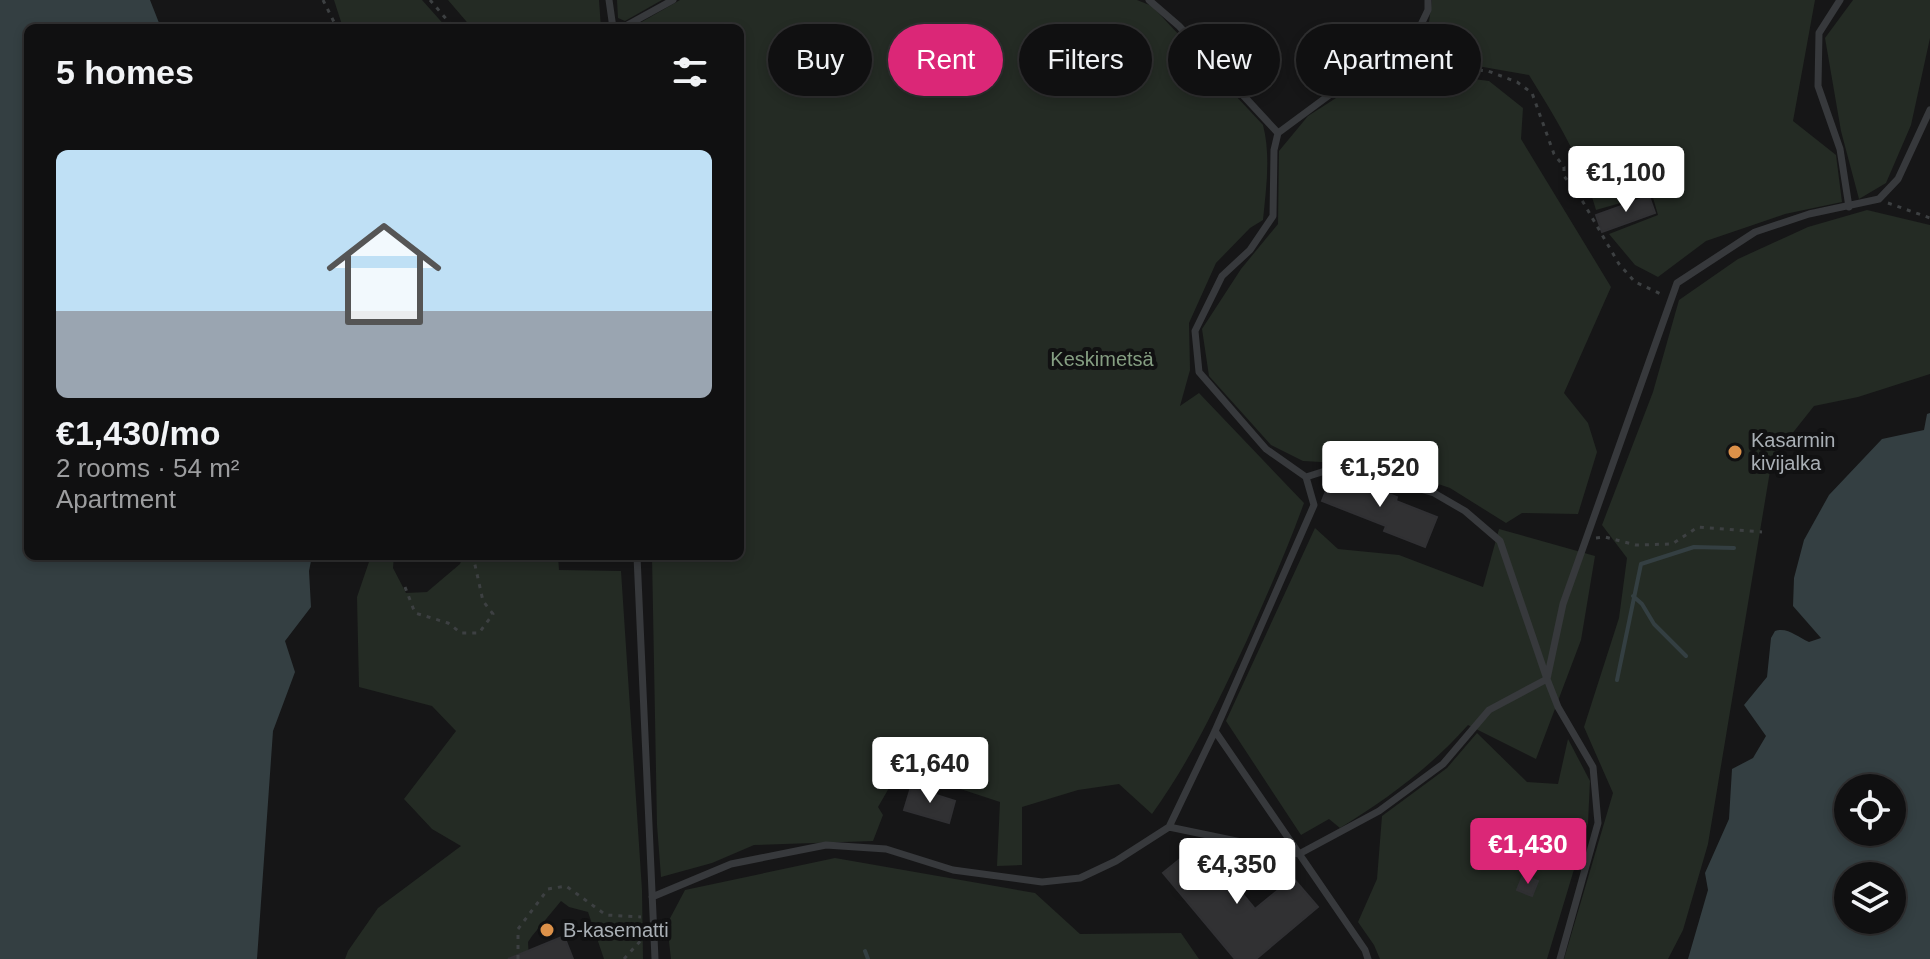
<!DOCTYPE html>
<html lang="en">
<head>
<meta charset="utf-8">
<style>
  body { margin:0; font-family:Arial,sans-serif; background:#1e1e1f; color:#f1f3f6; height:100vh; display:flex; flex-direction:column; font-size:30px; white-space:nowrap }
  * { box-sizing:border-box; margin:0 }
  p { font-size:26px; color:#9c9d9f }
  .icon { flex:none; width:44px; height:44px; fill:none; stroke:currentColor; stroke-width:2; stroke-linecap:round; stroke-linejoin:round }
  .map { position:relative; flex:1; overflow:hidden }
  .panel { position:absolute; left:24px; top:24px; width:720px; height:536px; display:flex; flex-direction:column; background:#101011; border-radius:12px; box-shadow:0 4px 12px #0003,0 0 0 2px #303031 }
  .panel>* { flex:none }
  .banner { position:absolute; left:768px; top:24px; width:760px; height:72px; display:flex; gap:16px }
  .controls { position:absolute; left:1834px; top:774px; display:grid; gap:16px }
  .controls a { display:grid; place-items:center; width:72px; height:72px; border-radius:50%; background:#101011; box-shadow:0 4px 12px #0003,0 0 0 2px #303031; font-size:40px }
  .price { position:absolute; translate:-50% -68px; padding:0 18px; border-radius:8px; background:#fff; color:#222; font-size:26px; line-height:52px; filter:drop-shadow(0 2px 4px #0008) }
  .price::after { content:''; position:absolute; left:50%; top:48px; width:24px; height:18px; margin-left:-12px; background:inherit; clip-path:polygon(0 0,100% 0,50% 100%) }
  .price.on { background:#db2777; color:#fff }
  ul { padding:0; list-style:none }
  li { display:grid; align-content:center; gap:16px; height:424px; padding:0 32px }
  li+li { border-top:2px solid #303031 }
  li span { display:grid; place-items:center; height:248px; border-radius:12px; color:#555 }
  li>.icon { margin-inline-start:auto }
  span .icon { width:144px; height:144px; fill:#fffc; stroke-width:1 }
  li b { font-size:34px }
  h2 { display:flex; justify-content:space-between; align-items:center; height:96px; padding:0 32px; font-size:34px }
  .tag { padding:0 28px; border-radius:36px; background:#101011; box-shadow:0 4px 12px #0003,0 0 0 2px #303031; font-size:28px; line-height:72px }
  .tag.on { background:#db2777; color:#fff }
  .map>svg:first-child { display:block }
</style>
</head>
<body>
<div class="map">
<svg width="1930" height="959" viewBox="0 0 1930 959">
  <rect width="100%" height="100%" fill="#161617"/>
  <path fill="#242b24" d="M334 0H422L447 28H343Z
    M448 0H599L601 28H472Z
    M617 0H662L625 21 618 18Z
    M680 0H1137L1152 6 1263 125C1271 156 1266 189 1263 220L1250 228 1216 263 1189 323 1190 370 1180 406 1199 393 1304 503C1287 550 1267 595 1247 640 1219 700 1191 760 1152 814L1119 784 1078 790 1022 807V865L997 866 1000 802 900 769 878 807 883 815 873 841 754 845 712 863 661 877 657 825 652 556H740V28H631Z
    M1432 0H1815L1793 121 1836 155 1842 202 1785 214 1706 241 1658 277 1635 265 1609 234 1658 215 1652 194 1596 210C1583 162 1555 117 1529 75L1443 60 1413 51 1429 22Z
    M1853 0H1930V38L1911 125 1886 183 1859 199 1841 131 1825 38Z
    M1400 57 1443 75 1489 81 1523 108 1521 139 1611 287 1564 393 1588 423 1597 452 1578 514 1522 513 1506 523 1450 488 1406 473 1358 464 1303 461 1271 445 1209 376 1202 329 1241 269 1278 224 1279 151 1308 116Z
    M1867 210 1930 225V374L1858 397 1814 406 1772 459 1708 844 1683 930 1668 959H1564L1613 793 1584 727 1619 618 1627 558 1602 525 1653 392 1679 300 1738 259 1808 227Z
    M1315 528 1338 549 1399 555 1483 587 1499 529 1595 556 1581 640 1536 759 1468 725C1431 767 1387 799 1340 828L1329 819 1301 835 1226 721Z
    M371 556H394L393 568 406 593 427 592 460 564 463 556H558L559 570 621 571 642 890 643 959H604L588 912 569 907 561 901 532 936 528 942 529 959H345L348 951 378 908 461 846 432 829 404 799 456 731 432 706 359 687 357 597Z
    M1477 733 1527 782 1558 784 1568 739 1590 781 1588 823 1547 959H1380L1374 945 1358 922 1377 879 1382 816 1447 768Z
    M835 858 1035 893 1080 934 1181 933 1199 959H671L667 924 685 890Z"/>
  <path fill="#343f42" fill-rule="evenodd" d="M0 0H150L161 28H28V556H312L309 571 311 607 285 641 295 672 273 731 257 959H0Z
    M1930 413V959H1688L1708 890 1705 873 1729 819 1732 769 1753 758 1766 736 1744 705 1767 677 1771 638 1775 631C1788 627 1797 637 1809 642L1821 638 1793 606 1794 578 1804 540 1829 495 1882 439 1924 430 1927 414ZM1848 788H1892V832H1848ZM1848 876H1892V920H1848Z"/>
  <g fill="none" stroke-linecap="round" stroke-linejoin="round">
    <path stroke="#343f42" stroke-width="4" d="M1633 596 1642 604 1654 624 1686 656
      M1617 680 1641 564 1694 547 1734 548
      M865 951 868 959"/>
  </g>
  <path fill="#313133" stroke="#303033" stroke-width="2" d="M1649 196 1655 213 1602 232 1596 215Z
    M1338 474 1397 497 1396 501 1437 517 1425 547 1384 531 1386 526 1322 501 1332 476Z
    M911 787 955 801 949 823 904 810Z
    M1200 843 1255 909 1293 878 1318 907 1256 959H1235L1163 873Z
    M1523 875 1538 881 1532 896 1517 890Z
    M564 936 573 959H508Z"/>
  <g fill="none" stroke-linecap="round" stroke-linejoin="round">
    <path stroke="#3d4042" stroke-width="3" stroke-dasharray="4 6" stroke-linecap="butt" d="M323 0 337 28
      M430 0 454 28
      M1412 55 1434 67 1488 71 1517 82 1532 93 1554 154 1564 167V176L1583 202 1619 264 1635 282 1661 294
      M1888 203 1930 218
      M1596 538 1605 537 1636 545 1672 544 1698 527 1762 532
      M405 587 415 613 448 623 461 633H479L493 614 483 601 473 556
      M518 959V929L548 889 566 886 606 915 641 917
      M624 959 643 938"/>
    <path stroke="#37393c" stroke-width="7" d="M609 0 613 28
      M1149 0 1179 26 1278 133 1274 150 1273 216 1250 250 1222 276 1195 331 1199 372 1266 449 1306 477 1314 505 1215 731 1169 827
      M1840 0 1819 33 1818 86 1840 149 1849 207
      M622 28 673 0
      M1278 133 1347 82 1400 50 1417 33 1428 10V0
      M1306 477 1341 466 1434 493 1465 511 1500 541 1547 679 1558 707 1593 767 1598 823 1560 959
      M637 556 655 959
      M1547 679 1563 604 1677 283 1755 232 1809 214 1879 199 1898 179 1930 110
      M1215 731 1365 950 1368 959
      M652 897 731 864 826 845 886 849 953 870 1042 882 1080 878 1116 861 1169 827 1299 854 1379 811 1443 764 1489 710 1547 679"/>
  </g>
  <g fill="#dc9149" stroke="#111112" stroke-width="3">
    <circle cx="1735" cy="452" r="8"/>
    <circle cx="547" cy="930" r="8"/>
  </g>
  <g text-anchor="middle" dominant-baseline="central" stroke-width="8" stroke-linejoin="round" paint-order="stroke">
    <g font-size="20" fill="#859e82" stroke="#111112">
      <text x="1102" y="359">Keskimetsä</text>
    </g>
    <g font-size="20" fill="#a9afb5" stroke="#111112" text-anchor="start">
      <text x="1751" y="440">Kasarmin<tspan x="1751" dy="23">kivijalka</tspan></text>
      <text x="563" y="930">B-kasematti</text>
    </g>
  </g>
</svg>
<div class="controls">
<a><svg class="icon" aria-label="locate" viewBox="0 0 24 24"><circle cx="12" cy="12" r="6"/><path d="M12 2v4M12 18v4M2 12h4M18 12h4"/></svg></a>
<a><svg class="icon" aria-label="layers" viewBox="0 0 24 24"><path d="M12 4l9 5-9 5-9-5zM3 14l9 5 9-5"/></svg></a>
</div>
<b class="price" style="left:1626px;top:214px">€1,100</b>
<b class="price" style="left:1380px;top:509px">€1,520</b>
<b class="price" style="left:930px;top:805px">€1,640</b>
<b class="price on" style="left:1528px;top:886px">€1,430</b>
<b class="price" style="left:1237px;top:906px">€4,350</b>
<div class="banner">
<a class="tag">Buy</a>
<a class="tag on">Rent</a>
<a class="tag">Filters</a>
<a class="tag">New</a>
<a class="tag">Apartment</a>
</div>
<section class="panel">
<h2>5 homes<svg class="icon" aria-label="filters" viewBox="0 0 24 24"><path d="M4 7h16M4 17h16"/><circle cx="9" cy="7" r="2"/><circle cx="15" cy="17" r="2"/></svg></h2>
<ul>
<li><span style="background:linear-gradient(#bfe0f5 65%,#9aa5b1 0)"><svg class="icon" aria-label="home" viewBox="0 0 24 24"><path d="M3 11l9-7 9 7M6 9v11h12V9"/></svg></span><div><b>€1,430/mo</b><p>2 rooms · 54 m²</p><p>Apartment</p></div></li>
</ul>
</section>
</div>
</body>
</html>
